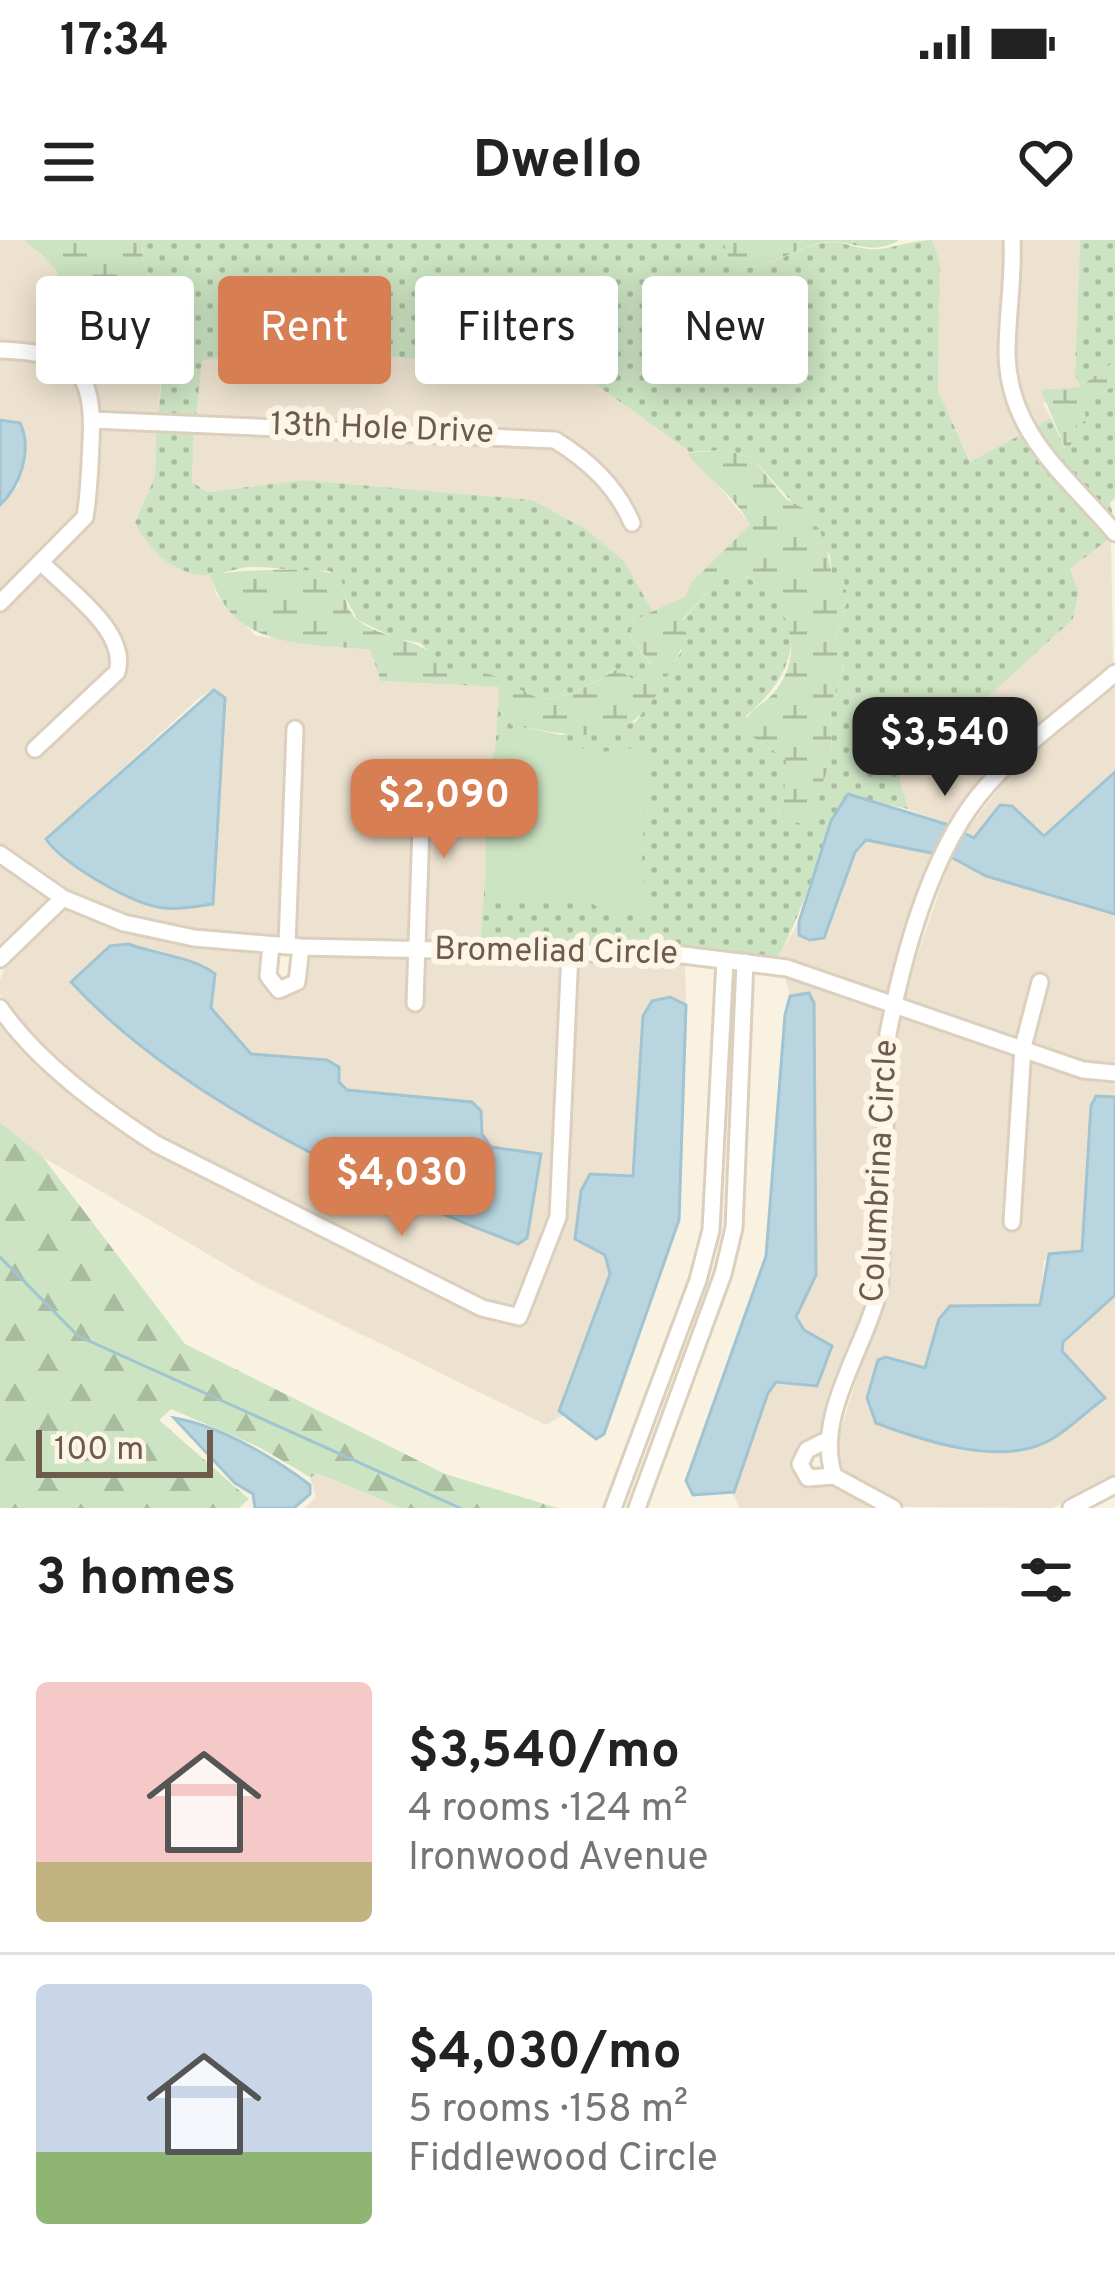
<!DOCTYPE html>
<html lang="en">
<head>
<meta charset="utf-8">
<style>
  body { margin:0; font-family:Overpass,sans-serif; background:#f2f2f2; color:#222; height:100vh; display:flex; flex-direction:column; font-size:45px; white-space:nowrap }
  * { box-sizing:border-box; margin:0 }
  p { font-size:39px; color:#767676 }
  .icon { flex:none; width:66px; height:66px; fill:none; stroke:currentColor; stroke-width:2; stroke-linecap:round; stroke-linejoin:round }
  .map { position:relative; height:1268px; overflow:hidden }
  .side { display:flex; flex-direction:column; background:#fff; flex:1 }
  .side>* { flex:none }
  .guide { position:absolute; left:36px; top:36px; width:1044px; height:108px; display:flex; gap:24px }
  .scale { position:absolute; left:36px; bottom:30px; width:177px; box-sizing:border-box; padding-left:12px; border:6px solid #6d5b4b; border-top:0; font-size:33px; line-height:42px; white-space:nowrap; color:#6d5b4b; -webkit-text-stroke:9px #fdf6e7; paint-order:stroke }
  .price { position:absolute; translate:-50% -102px; padding:0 27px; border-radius:24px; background:#d77e52; color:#fff; font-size:39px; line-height:78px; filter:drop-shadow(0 3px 6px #0008) }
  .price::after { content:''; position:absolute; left:50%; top:72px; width:36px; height:27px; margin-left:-18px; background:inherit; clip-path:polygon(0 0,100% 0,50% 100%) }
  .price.active { background:#222; color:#fff }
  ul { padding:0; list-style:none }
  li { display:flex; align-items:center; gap:36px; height:300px; padding:0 36px }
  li+li { border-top:3px solid #e0e0e0 }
  li span { display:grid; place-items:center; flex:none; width:336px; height:240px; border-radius:12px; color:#555 }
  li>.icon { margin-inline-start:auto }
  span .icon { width:144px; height:144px; fill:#fffc; stroke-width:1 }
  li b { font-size:51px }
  h2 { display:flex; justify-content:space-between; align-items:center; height:144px; padding:0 36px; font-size:51px }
  .tag { padding:0 42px; border-radius:12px; background:#fff; box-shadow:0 6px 30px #0003; font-size:42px; line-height:108px }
  .tag.active { background:#d77e52; color:#fff }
  .status { display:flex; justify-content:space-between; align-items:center; height:84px; padding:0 60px; background:#fff; direction:ltr }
  .status svg { height:33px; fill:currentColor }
  header { display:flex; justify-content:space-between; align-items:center; height:156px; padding:0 36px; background:#fff; font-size:54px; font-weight:700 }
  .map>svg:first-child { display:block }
</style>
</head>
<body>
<div class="status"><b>17:34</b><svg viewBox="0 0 49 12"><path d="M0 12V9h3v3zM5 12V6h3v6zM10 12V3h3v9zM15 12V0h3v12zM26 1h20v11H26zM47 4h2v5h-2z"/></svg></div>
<header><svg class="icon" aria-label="menu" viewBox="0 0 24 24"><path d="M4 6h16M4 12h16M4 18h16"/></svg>Dwello<svg class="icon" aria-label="heart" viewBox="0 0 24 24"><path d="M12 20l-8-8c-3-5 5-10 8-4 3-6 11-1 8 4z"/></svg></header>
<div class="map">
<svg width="1115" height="1268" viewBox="0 0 1115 1268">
  <defs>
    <pattern id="grass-dots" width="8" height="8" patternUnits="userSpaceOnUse" patternTransform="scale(3)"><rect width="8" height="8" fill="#cce4c2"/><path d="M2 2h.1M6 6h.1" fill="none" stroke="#aabca0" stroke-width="1.8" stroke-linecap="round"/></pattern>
    <pattern id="forest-firs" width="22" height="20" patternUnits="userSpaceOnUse" patternTransform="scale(3)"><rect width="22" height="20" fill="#cce4c2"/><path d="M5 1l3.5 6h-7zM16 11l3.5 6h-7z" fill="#aabca0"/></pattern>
    <pattern id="wetland-marsh" width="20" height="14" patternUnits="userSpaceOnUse" patternTransform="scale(3)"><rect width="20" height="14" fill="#cce4c2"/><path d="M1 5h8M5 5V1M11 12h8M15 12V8" fill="none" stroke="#aabca0"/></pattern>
  </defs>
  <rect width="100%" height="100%" fill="#f9f2e1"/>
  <path fill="#ede2cf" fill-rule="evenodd" d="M0 0H24L51 24 61 40 74 93 122 115 165 87 158 175 98 173 96 146 82 125 61 111 0 104Z
    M932 0H1006L1002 130 1022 194 971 223 938 150 940 24Z
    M1019 0H1080L1075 134 1080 147 1043 164 1051 178 1033 188 1017 147 1014 112Z
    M265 109 533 126 591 141 690 212 751 285 686 356 653 372 624 321 532 260 303 240 207 252 192 242 194 189 553 206 577 220 615 260 629 291 640 287 625 252 585 211 555 193 196 176 201 121Z
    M0 117 58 124 83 148 86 179 79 274 0 354V265L19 245 12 181 0 180Z
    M98 186 156 188 155 237 177 329 210 335 217 356 256 396 370 410 382 441 500 447 480 704H422L429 524 417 522 409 703 294 700 301 483 289 482 281 699 195 692 125 677 67 652 0 606V372L43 333 111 404V429L26 507 35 517 121 438 127 421 121 397 52 325 90 282ZM214 450 161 668 106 644 55 612 46 599 200 457Z
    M1111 297 1113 426 1004 520 952 586 908 569 898 538 1073 379 1079 352 1070 329Z
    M1115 441V532L1044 596 1012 565H1000L974 598 964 593 1014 530Z
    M866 600 937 614 889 756 780 720 779 715 799 682V695L824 698 855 612Z
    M951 617 986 636 1115 674V826L1084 823 1031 804 1048 739 1036 734 1018 799 902 760Z
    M0 621 53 658 0 707Z
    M65 665 264 711 263 742 280 756 302 745 307 713 409 717V769L421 771 422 717 563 718 551 975 515 1069 484 1062 159 898 54 817 12 774 0 754V740L8 719ZM128 704 169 720 203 724 215 734 211 768 250 814 328 820 346 850 473 862 481 871 482 895 491 907 541 914 527 998 499 997 231 870 72 742 110 707Z
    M576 719 685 722 686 765 670 757 653 761 643 776 635 922 605 1015 610 1034 566 1146 559 1170 564 1175 546 1185 257 1043 17 902 0 883V779L111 882 518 1083 564 978Z
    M784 734 886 768 873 1043 867 1076 820 1196 803 1205 794 1223 807 1244 832 1243 877 1268H740L732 1253 768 1153 776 1142 795 1140 804 1090 796 1077 816 1034 814 763 808 753 790 756Z
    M899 773 1016 812 1006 988 1018 989 1029 816 1115 839V857L1097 856 1091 866 1082 1011 1044 1020 1040 1065 950 1066 939 1079 924 1129 886 1117 876 1183 941 1205 1017 1209 1104 1158 1062 1111 1063 1102 1115 1055V1237L1053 1268 907 1267 855 1245 839 1232 833 1214 886 1047Z
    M318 1234 401 1268H305L316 1257 310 1237Z"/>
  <path fill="url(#grass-dots)" d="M144 0H723L733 27C767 32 789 10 822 3 840 0 851 7 868 9 882 12 911 0 932 0L940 23 938 150 970 222 1022 194 1111 297 1070 329 1079 352 1073 379 899 538 908 569 847 555C816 607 808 667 776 720L564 704H480L498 470 512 478V485L561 495 636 482 681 412 682 381 720 339 742 334C812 372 801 431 746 476L754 498 786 519 784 578 818 555 832 518 830 467 844 425 836 396 848 358 832 334 830 316 793 263 752 218 726 210 690 212 591 141 533 126 265 109 202 121 196 176 158 175 170 67C156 47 137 25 144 0Z
    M1080 0H1115V121L1080 147 1075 134Z
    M1115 146V258L1110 263 1115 283 1033 188 1051 178 1065 209 1076 198V185L1085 182 1084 160Z
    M156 188 194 189 192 242 207 252 303 240 532 260 585 289 624 321 653 372 634 380 630 396 652 426 636 441 616 429C509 497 538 425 450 432L420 403 395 398 358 380 330 331C301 333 281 327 255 327 243 326 229 332 217 334 179 340 152 314 135 283L155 237Z"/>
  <path fill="url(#forest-firs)" d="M0 883 42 916 185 1104 445 1234 558 1268H401L319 1234 310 1237 259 1207 171 1169 159 1180 249 1259 239 1268H0Z"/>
  <path fill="url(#wetland-marsh)" d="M24 0H144C137 24 155 48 170 67L165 87C91 135 84 117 61 42 56 24 37 12 24 0Z
    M723 0H899C871 17 854 0 825 2 791 8 768 32 732 27Z
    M1115 121V146L1084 160 1086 183 1076 185V198L1066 210 1041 150 1080 147Z
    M726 210 752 218 786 259 810 272 825 302 832 334 844 341 848 358 836 396 844 424 830 467 832 518 818 555 819 575 805 585 783 578 786 519 754 498 744 484C749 470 761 466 771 456 810 414 788 359 743 334L720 339 682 380 687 396C639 501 621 506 511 485L512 478 498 470 499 447 381 441 370 410C303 402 235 411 210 335 236 330 319 326 341 336 343 345 344 356 347 365 362 403 423 390 450 431 541 425 509 497 617 429L636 441 652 425 630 396 634 380 686 356 691 343 750 285C734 254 707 239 687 213Z"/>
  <path fill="#cce4c2" d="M500 493H552L593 513 648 506 642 621 648 672 607 674 593 664 485 659 487 537Z"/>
  <path fill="#b9d6e0" stroke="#a0c4d1" stroke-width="3" d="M0 180 20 183C33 210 20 246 0 265Z
    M214 450 225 458 213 664C198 666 180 670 164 668 133 665 63 624 46 599Z
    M1115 532V674L986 636 951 617 964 593 974 598 1000 565 1012 566 1044 596Z
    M848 554 952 586 937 614 866 600 855 612 824 698 810 700 799 695V682L831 581Z
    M128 704C155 714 194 717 215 734L211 768 251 814 327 820 339 827V842L347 850 472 862 481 871 482 894 491 907 541 914 527 998 518 1004C368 947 180 860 71 742L110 706Z
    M809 753 814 763 816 1035 796 1077 804 1090 832 1106 817 1146 776 1142 768 1153 734 1252 693 1255 686 1241 766 1016 785 775 790 756Z
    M670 757 686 765 679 980 604 1194 596 1199 559 1171 610 1034 605 1015 575 999 581 951 590 934 633 936 643 776 652 761Z
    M1096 856 1115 857V1055L1063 1102 1062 1111 1105 1158C1087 1171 1070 1188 1052 1199 1003 1228 924 1201 876 1183L867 1158 878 1120 886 1117 925 1128 939 1079 950 1066 1040 1065 1049 1014 1082 1011 1091 866Z
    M174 1178C218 1185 275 1218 310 1245V1254L294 1268H255L253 1254 235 1243Z"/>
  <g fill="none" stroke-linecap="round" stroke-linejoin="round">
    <path stroke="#a0c4d1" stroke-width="3" d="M0 1017 78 1096 460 1268"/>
    <defs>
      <path id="minor" d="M1012 0C1014 38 1007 75 1007 113 1008 194 1067 236 1115 293
        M0 110C74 113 95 127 91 203 90 228 89 253 85 277L0 363
        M92 180 555 200C589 221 616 246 632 283
        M35 509 117 432C129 392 69 351 43 324
        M0 614 63 658 124 683 194 698 301 707 683 715 787 728 1083 830 1115 833
        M271 705 268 736 279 750 297 742 301 707
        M287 706 295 489
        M0 719 63 658
        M415 763 423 529
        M0 768C38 823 101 868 156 904L482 1068 519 1077 558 977 570 712
        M1012 982 1023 807 1040 742
        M825 1201 807 1210 800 1224 808 1238 834 1236
        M613 1268 698 1040 711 990 725 720
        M637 1268 723 1034 734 988 745 722
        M893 1268 834 1236C813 1174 868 1106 880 1044L888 794C902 721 925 633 968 570 1004 517 1067 475 1115 433
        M1071 1268 1115 1245"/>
    </defs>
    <use href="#minor" stroke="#dccfbe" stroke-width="21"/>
    <use href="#minor" stroke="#fff" stroke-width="15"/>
  </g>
  <g text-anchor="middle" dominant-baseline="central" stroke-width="12" stroke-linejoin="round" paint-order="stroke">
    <g font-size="33" fill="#6d5b4b" stroke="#fdf6e7">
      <text transform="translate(382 190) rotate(2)">13th Hole Drive</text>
      <text transform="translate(556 713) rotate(1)">Bromeliad Circle</text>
      <text transform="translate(881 931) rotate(-87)">Columbrina Circle</text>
    </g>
  </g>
</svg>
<div class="scale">100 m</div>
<b class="price active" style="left:945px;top:559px">$3,540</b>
<b class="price" style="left:444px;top:621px">$2,090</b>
<b class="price" style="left:402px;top:999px">$4,030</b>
<div class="guide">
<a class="tag">Buy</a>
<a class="tag active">Rent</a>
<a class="tag">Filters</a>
<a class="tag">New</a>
</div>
</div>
<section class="side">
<h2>3 homes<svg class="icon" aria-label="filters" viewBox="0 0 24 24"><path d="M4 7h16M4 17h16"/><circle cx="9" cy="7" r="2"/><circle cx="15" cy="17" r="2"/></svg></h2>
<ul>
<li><span style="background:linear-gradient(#f6c9c9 75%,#c2b280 0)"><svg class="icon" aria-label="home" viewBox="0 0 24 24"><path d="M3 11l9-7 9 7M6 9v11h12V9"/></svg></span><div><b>$3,540/mo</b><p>4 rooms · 124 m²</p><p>Ironwood Avenue</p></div></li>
<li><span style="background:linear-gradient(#c9d6e8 70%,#8fb573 0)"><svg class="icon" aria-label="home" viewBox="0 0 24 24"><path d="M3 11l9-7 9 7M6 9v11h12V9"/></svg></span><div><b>$4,030/mo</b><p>5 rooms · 158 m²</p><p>Fiddlewood Circle</p></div></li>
</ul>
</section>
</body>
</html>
